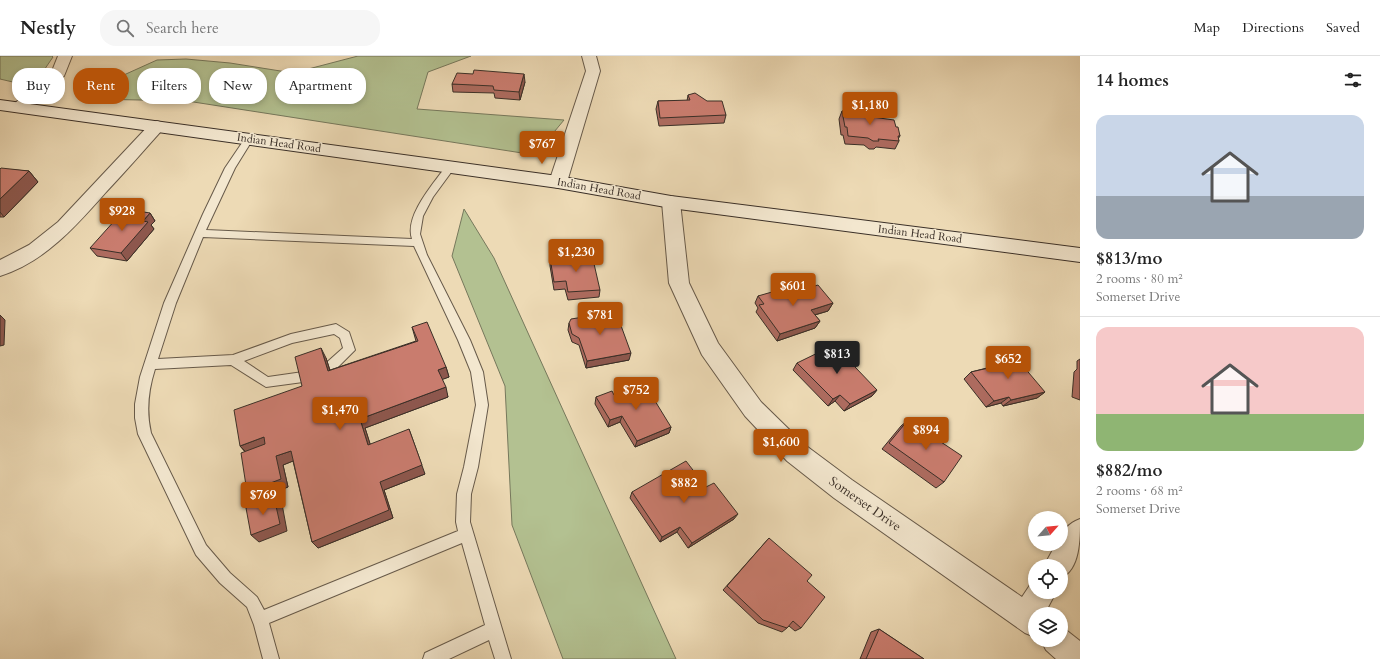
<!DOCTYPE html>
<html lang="en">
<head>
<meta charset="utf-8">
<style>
  body { margin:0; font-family:Cardo,serif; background:#f6f6f6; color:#222; height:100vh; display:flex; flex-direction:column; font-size:15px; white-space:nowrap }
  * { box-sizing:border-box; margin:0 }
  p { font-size:13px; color:#767676 }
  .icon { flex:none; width:22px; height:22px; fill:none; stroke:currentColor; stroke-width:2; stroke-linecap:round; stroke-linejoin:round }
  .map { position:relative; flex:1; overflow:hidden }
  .drawer { display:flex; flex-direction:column; background:#fff; width:300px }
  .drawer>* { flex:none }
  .banner { position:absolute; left:12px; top:12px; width:380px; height:36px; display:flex; gap:8px }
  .needle { width:26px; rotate:63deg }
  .controls { position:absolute; left:1028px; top:455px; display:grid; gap:8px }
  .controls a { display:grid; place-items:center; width:40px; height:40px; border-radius:50%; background:#fff; box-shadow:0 2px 6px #0003; font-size:20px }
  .price { position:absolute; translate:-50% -34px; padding:0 9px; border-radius:4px; background:#b45309; color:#fff; font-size:13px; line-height:26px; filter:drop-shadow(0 1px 2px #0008) }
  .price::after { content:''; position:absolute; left:50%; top:24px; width:12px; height:9px; margin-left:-6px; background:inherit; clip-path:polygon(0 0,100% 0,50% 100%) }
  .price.current { background:#222; color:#fff }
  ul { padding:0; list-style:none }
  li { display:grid; align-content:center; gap:8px; height:212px; padding:0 16px }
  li+li { border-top:1px solid #e0e0e0 }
  li span { display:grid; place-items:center; height:124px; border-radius:12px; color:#555 }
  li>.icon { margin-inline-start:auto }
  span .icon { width:72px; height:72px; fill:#fffc; stroke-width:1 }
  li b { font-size:17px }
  h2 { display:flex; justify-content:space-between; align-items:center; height:48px; padding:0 16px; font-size:17px }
  .chip { padding:0 14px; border-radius:16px; background:#fff; box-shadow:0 2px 6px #0003; font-size:14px; line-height:36px }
  .chip.current { background:#b45309; color:#fff }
  header { display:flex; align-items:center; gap:24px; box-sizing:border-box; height:56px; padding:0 20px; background:#fff; border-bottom:1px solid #e0e0e0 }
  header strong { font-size:19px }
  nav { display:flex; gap:22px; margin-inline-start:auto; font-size:14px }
  .search { width:280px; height:36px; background:#f6f6f6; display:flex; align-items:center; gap:10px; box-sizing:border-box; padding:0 14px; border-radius:16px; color:#767676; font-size:15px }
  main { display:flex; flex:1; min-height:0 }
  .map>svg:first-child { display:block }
</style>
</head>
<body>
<header>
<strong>Nestly</strong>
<div class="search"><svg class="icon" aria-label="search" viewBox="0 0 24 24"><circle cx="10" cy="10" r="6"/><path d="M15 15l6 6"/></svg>Search here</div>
<nav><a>Map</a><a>Directions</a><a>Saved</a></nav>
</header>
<main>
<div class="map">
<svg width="1080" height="603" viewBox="0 0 1080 603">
  <rect width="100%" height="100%" fill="#eddab5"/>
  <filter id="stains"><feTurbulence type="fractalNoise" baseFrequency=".005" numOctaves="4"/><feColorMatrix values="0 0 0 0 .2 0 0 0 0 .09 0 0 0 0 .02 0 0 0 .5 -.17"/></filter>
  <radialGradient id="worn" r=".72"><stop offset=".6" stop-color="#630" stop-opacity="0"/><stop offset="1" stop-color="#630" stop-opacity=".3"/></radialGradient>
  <path fill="#b3c191" stroke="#76785c" d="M0 0H52L53 1 40 20 17 27 0 23Z
    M358 0H471L428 16 417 53 564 64 535 99 187 45 93 43 95 32 157 4 186 3 230 7 293 17Z
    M464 153 494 202 676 603H563L512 469 505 330 452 200Z"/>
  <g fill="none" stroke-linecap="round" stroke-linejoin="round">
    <defs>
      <path id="lane" d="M249 80 253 83 235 112 206 174 412 183C404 160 434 127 447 109L450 108 455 111 433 141 423 160 420 178 427 199 470 284 483 316 488 349 478 411 471 438 470 466 511 603H495L489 584 449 603H423L425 597 485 569 462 487 269 567 279 603H263L254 569 247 551 220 527 196 499 138 378 135 362V348L140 321 164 247 203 158 225 112 246 81ZM203 181 414 190 458 284 471 316 476 349 464 411 457 438 456 466 458 475 264 554 257 541 230 517 206 489 151 377C146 355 148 335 155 313L231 309 266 331 303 326 307 325 309 321 307 317 303 316 268 321 244 305 292 287 334 278 340 282 343 292 325 308 323 312 325 316 329 317 333 316 355 294 349 276 336 268 291 278 233 299 158 303 176 247Z"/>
      <path id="street" d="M58 0H72L64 20 24 54 19 56 14 54 11 51 14 48 52 15Z
        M582 0H596L600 15 567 126 564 130 558 132 552 130 549 126 586 15Z
        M157 65 163 67 165 70 163 73C144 94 126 115 107 135 77 169 45 206 0 220V204L29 189 58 166 151 67Z
        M671 140 677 142 680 146 689 227 718 287 761 346 805 389 852 424 1022 541 1032 526 1035 525V536H1056L1045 557 1046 558H1035V581L1025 577 834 442 787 405 745 360 702 299 669 227 662 146 665 142Z
        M1080 463C1080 484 1080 513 1061 522V510H1044L1056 488H1061C1061 475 1069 467 1080 463Z
        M1061 571 1066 574 1080 585V603H1056L1046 594 1041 584H1061Z"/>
      <path id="secondary" d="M0 44 558 120 671 140 1080 192V206L671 152 558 132 0 54Z"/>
    </defs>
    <use href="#lane" stroke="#675a4a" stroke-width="2"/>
    <use href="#street" stroke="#675a4a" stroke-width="2"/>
    <use href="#secondary" stroke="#3a2f27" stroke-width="2"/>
    <use href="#lane" fill="#f3e7cf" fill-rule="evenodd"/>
    <use href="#street" fill="#f3e7cf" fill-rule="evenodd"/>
    <use href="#secondary" fill="#f3e7cf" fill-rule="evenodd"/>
  </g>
  <path fill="#ad6b5f" stroke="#3a2f27" d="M525 26 520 44 495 42 494 37 453 36 452 28Z
    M688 39 726 59 724 67 659 70 656 53 658 45H687Z
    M853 54 896 71 900 80 898 83 899 85 895 93 876 91 874 93H869L864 89 845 88 843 79H841L839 63 842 55 852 56Z
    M0 113 29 115 38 126 4 161H0Z
    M150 157 155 165 151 169 154 173 127 205 97 200 90 192Z
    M550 202 600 234 599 241 568 244 565 233 554 234 550 210Z
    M758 240 833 247 828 255 815 259 820 265 815 272 777 285 756 256 758 252 755 247Z
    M569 267 629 304 586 312 579 289 572 286 568 274Z
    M412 271 446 311 449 321 442 323 448 341 365 372 370 388 425 418 384 434 393 462 318 492 312 486 293 405 283 409 288 431 255 444 245 396 240 390 302 330 326 302 330 314 416 285Z
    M1000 300 1045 336 1037 342 1003 350 1001 347 986 351 964 323 971 316 995 310 992 307Z
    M1080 303V344L1072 341 1074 316 1077 313V305Z
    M797 307 877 334 872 340 844 355 835 345 828 350 793 314Z
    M614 339 671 371 669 377 635 391 620 366 608 371 595 348 596 341Z
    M908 364 944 426 936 432 882 393 901 370Z
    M706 431 734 463 688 492 677 476 660 486 630 442 632 436Z
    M769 482 807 525 801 572 795 575 789 570 787 572 782 576 758 567 723 534Z
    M879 573 924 603H860L871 576Z"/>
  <path fill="#8d574d" stroke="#3a2f27" d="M524 18 525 26 520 44 519 36Z
    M29 115 38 126 4 161 0 156V143Z
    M150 157 155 165 151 169 154 173 127 205 121 197 143 165Z
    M833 247 828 255 807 261 811 254Z
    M0 259 5 264 4 289 0 290Z
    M820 265 815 272 777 285 780 278Z
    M321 292 326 302 333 325 328 315Z
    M631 297 629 304 586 312 587 305Z
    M446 311 449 321 441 324 438 314Z
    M446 331 448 341 365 372 373 397 368 389 360 363Z
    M877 334 872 340 844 355 850 348Z
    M1045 336 1037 342 1003 350 1011 344Z
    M840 339 835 345 828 350 833 343Z
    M1009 341 1001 347 986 351 994 345Z
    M622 360 620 366 608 371 610 364Z
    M671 371 669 377 635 391 637 385Z
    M409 373 425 418 384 434 393 462 318 492 312 486Z
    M264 381 271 390 248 398 240 390Z
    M291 395 298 403 283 409 288 431 255 444 247 436 276 400Z
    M274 441 282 448 287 475 259 486 251 479Z
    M738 458 734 463 688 492 692 487Z
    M680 471 677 476 660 486 662 481Z"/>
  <path fill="#c97c6e" stroke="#3a2f27" d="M474 14 524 18 519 36 494 34 493 30 452 28 457 17 473 18Z
    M695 37 707 45H722L726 59 660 62 658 45 690 44 688 39Z
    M853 54 871 56 872 61 894 64 896 71H898L900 80H898L899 85 878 83 879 85H873L868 82 848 80 847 71H845L842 55 854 56Z
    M1 112 29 115 0 143V113Z
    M125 153 150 157 143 165 148 166 121 197 90 192Z
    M592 199 600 234 568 236 566 225 554 226 550 202Z
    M818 229 833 247 811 254 820 265 780 278 759 249 764 248 758 240 786 232 791 237Z
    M616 256 631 297 587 305 579 282 572 278 569 267 571 263Z
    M427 266 446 311 438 314 446 331 360 363 368 389 409 373 422 409 380 426 389 454 312 486 291 395 276 400 281 423 247 436 241 397 265 388 264 381 240 390 234 354 302 330 295 301 321 292 328 315 418 285 412 271Z
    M834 289 877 334 850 348 840 339 833 343 797 307Z
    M1012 297 1045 336 1011 344 1009 341 994 345 971 316 1006 308 1000 300Z
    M644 327 671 371 637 385 622 360 610 364 596 341 612 335 614 339Z
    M908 364 962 400 944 426 889 387Z
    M686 405 706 431 714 427 738 458 692 487 680 471 662 481 632 436Z
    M274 441 280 468 251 479 246 452Z
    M769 482 812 519 807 525 825 541 801 572 793 565 787 572 763 564 727 530Z
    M879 573 924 603H866Z"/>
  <g text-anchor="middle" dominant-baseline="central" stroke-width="3" stroke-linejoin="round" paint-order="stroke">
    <g font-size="11" fill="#3a2f27" stroke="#f3e7cf">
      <text transform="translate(279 87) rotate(8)">Indian Head Road</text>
      <text transform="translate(599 133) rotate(10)">Indian Head Road</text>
      <text transform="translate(920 178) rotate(7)">Indian Head Road</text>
    </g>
    <g font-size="13" fill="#3a2f27" stroke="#f3e7cf">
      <text transform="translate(865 448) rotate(35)">Somerset Drive</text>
    </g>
  </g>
  <rect width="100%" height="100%" filter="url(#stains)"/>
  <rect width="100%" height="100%" fill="url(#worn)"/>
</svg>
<div class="controls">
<a><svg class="needle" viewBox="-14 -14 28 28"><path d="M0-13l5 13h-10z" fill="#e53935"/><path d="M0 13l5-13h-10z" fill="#767676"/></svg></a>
<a><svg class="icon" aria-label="locate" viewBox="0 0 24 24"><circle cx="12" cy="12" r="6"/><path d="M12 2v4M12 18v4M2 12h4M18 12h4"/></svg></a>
<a><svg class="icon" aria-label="layers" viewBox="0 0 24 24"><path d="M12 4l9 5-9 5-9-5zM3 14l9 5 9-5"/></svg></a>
</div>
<b class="price" style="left:870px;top:70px">$1,180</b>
<b class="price" style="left:542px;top:109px">$767</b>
<b class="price" style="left:122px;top:176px">$928</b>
<b class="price" style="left:576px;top:217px">$1,230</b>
<b class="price" style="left:793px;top:251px">$601</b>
<b class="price" style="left:600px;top:280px">$781</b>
<b class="price current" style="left:837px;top:319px">$813</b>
<b class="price" style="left:1008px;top:324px">$652</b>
<b class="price" style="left:636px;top:355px">$752</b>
<b class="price" style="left:340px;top:375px">$1,470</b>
<b class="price" style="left:926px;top:395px">$894</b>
<b class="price" style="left:781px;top:407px">$1,600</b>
<b class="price" style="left:684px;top:448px">$882</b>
<b class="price" style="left:263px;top:460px">$769</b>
<div class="banner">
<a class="chip">Buy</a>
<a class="chip current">Rent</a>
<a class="chip">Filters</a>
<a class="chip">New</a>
<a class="chip">Apartment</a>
</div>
</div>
<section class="drawer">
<h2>14 homes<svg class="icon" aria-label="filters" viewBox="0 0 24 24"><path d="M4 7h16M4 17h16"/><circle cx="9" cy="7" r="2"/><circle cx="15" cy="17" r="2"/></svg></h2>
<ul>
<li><span style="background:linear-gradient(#c9d6e8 65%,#9aa5b1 0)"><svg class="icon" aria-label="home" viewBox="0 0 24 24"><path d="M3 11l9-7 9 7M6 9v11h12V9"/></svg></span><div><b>$813/mo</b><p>2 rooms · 80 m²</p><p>Somerset Drive</p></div></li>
<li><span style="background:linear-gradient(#f6c9c9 70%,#8fb573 0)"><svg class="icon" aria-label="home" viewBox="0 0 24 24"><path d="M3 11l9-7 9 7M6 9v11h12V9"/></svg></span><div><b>$882/mo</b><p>2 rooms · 68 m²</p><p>Somerset Drive</p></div></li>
</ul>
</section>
</main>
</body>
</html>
